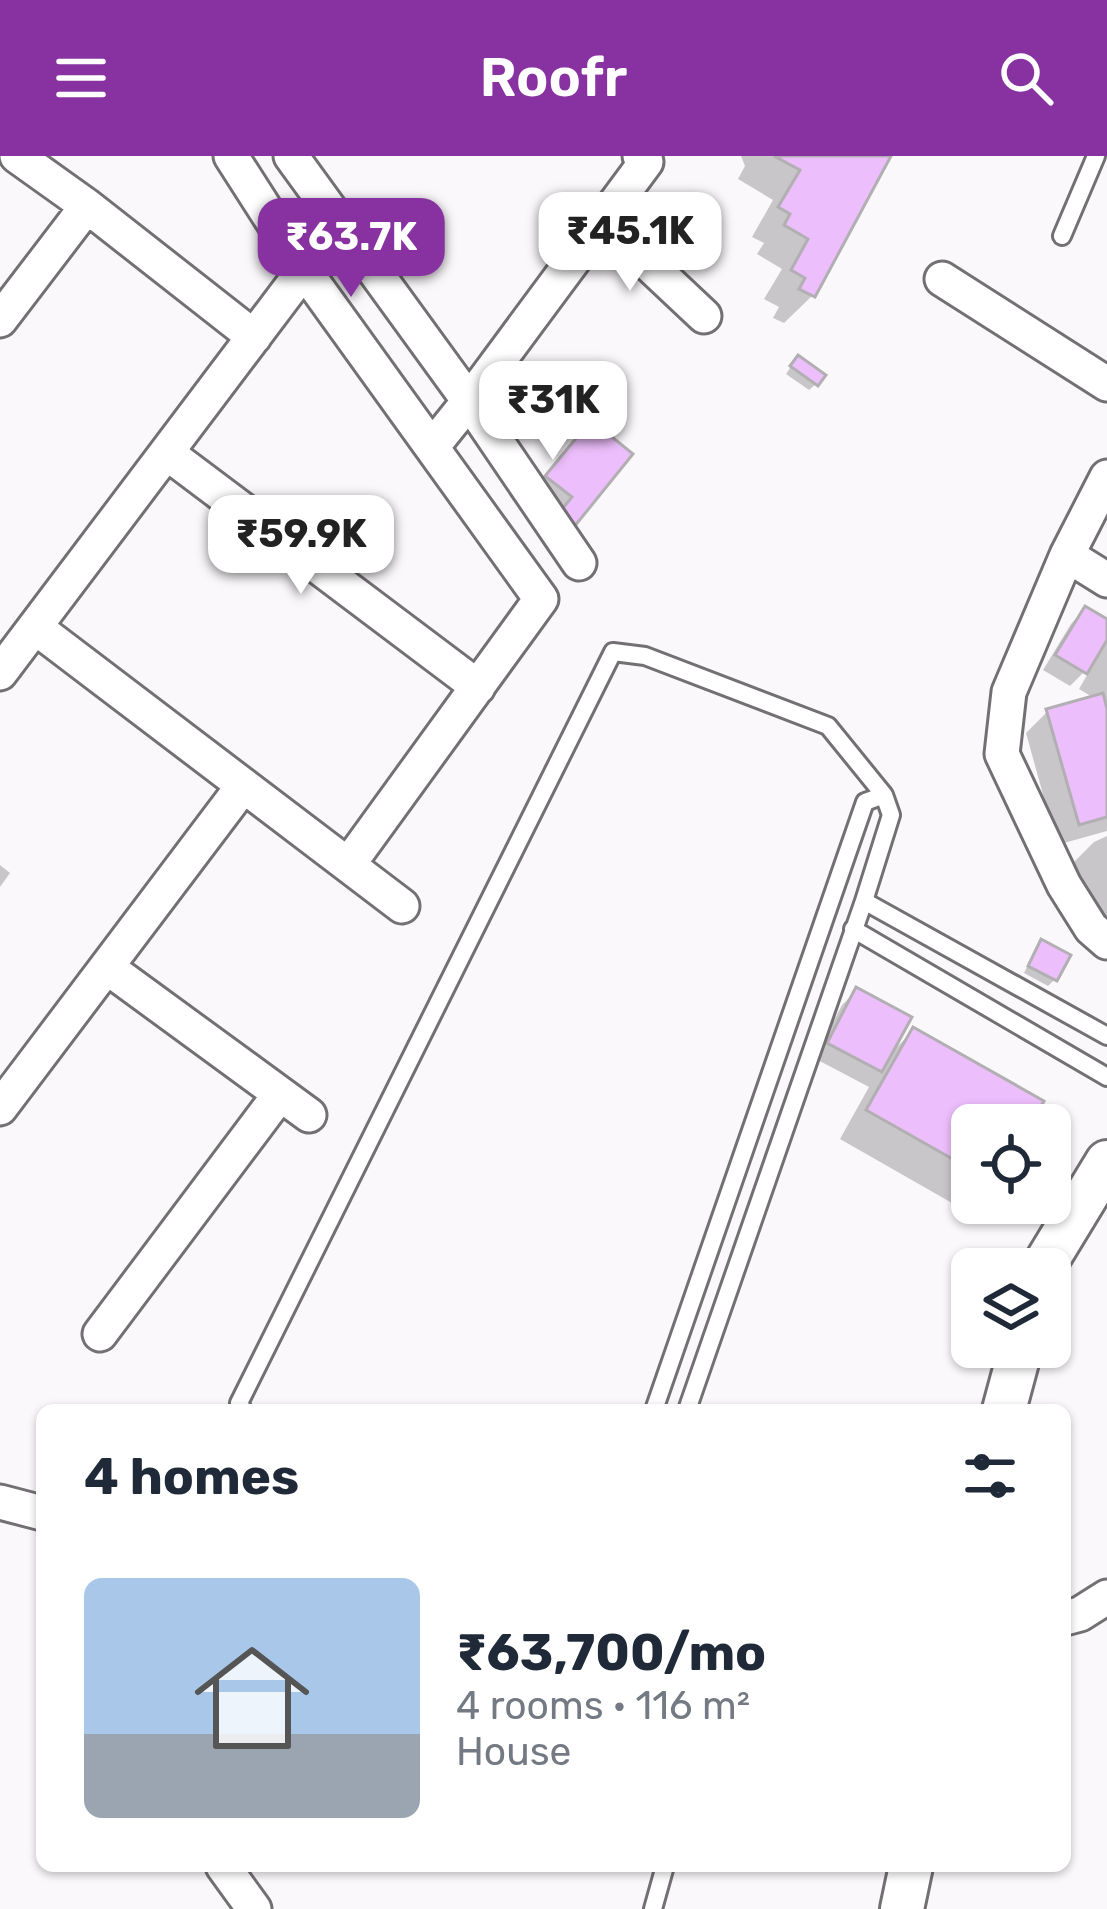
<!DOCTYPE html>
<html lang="en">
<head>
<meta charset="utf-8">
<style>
  body { margin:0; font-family:Rubik,sans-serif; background:#f6f6f7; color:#1f2937; height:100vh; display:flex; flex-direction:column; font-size:45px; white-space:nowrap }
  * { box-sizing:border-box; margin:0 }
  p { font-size:39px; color:#747a83 }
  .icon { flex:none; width:66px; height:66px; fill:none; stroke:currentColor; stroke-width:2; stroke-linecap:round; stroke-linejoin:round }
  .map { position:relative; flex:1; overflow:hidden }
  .side { position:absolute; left:36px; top:1248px; width:1035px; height:468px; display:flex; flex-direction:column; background:#fff; border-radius:18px; box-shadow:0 3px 9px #0004 }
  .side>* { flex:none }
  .tools { position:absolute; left:951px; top:948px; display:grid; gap:24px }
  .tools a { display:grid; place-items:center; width:120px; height:120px; border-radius:18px; background:#fff; box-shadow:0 3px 9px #0004; font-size:60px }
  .price { position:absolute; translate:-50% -102px; padding:0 27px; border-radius:24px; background:#fff; color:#222; font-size:39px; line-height:78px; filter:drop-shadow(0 3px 6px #0008) }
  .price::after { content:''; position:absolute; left:50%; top:72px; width:36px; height:27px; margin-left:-18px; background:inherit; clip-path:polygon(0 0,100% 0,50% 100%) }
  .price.selected { background:#8732a0; color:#fff }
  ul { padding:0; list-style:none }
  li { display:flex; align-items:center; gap:36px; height:300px; padding:0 48px }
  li+li { border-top:3px solid #e0e1e3 }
  li span { display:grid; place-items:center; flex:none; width:336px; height:240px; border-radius:18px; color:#555 }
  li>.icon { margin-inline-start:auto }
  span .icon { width:144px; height:144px; fill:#fffc; stroke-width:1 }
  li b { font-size:51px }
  h2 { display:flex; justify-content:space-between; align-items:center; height:144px; padding:0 48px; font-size:51px }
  header { display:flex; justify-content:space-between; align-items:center; height:156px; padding:0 48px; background:#8732a0; color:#fff; font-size:54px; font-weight:600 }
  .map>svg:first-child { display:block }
</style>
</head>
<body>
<header><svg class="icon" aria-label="menu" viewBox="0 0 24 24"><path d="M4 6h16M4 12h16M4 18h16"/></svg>Roofr<svg class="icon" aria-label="search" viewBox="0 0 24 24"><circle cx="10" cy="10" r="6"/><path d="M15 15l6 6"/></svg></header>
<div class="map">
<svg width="1107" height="1753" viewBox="0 0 1107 1753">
  <rect width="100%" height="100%" fill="#fbf8fc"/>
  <path fill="#0003" d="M741 0H887L813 139 784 167 773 162 779 151 764 143 782 113 757 98 764 87 752 81 773 44 738 23 745 10Z
    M792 209 816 228 809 234 786 218Z
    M591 268 629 299 550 391 538 381 552 364 526 343Z
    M1085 453 1107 466V478L1101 493 1107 487V550L1102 547 1107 564V675L1057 689 1026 577 1048 555 1094 542 1079 533 1090 514 1088 512 1070 530 1043 514 1071 468Z
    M1107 680V782L1072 708 1094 686Z
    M0 709 10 717 0 731Z
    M1042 787 1055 823 1048 830 1024 817 1036 793Z
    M857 834 892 896 913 875 1027 969H972V1047H975L966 1055 840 983 869 931 814 902 842 849Z"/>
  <path fill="#ecbefb" stroke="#b2afb3" stroke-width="3" d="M774 0H891L815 141 799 133 805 122 791 114 808 83 784 69 790 58 778 51 800 14Z
    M798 199 826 219 818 230 790 210Z
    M591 264 633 298 574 371 558 358 572 341 545 320Z
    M1085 450 1107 463V484L1087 518 1055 499Z
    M1103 537 1107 553V661L1079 669 1046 553Z
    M1041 783 1071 799 1057 825 1028 810Z
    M856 831 912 861 882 916 827 887Z
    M913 871 1044 945 1031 969H972V1014L866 954Z"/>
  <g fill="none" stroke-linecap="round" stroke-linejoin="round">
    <defs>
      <path id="service" d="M1062 80 1096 0
        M853 773 1107 921
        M243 1254 239 1247 613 496 645 500 828 570 884 639
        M654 1254 865 646 884 639 891 659 864 745 1107 880
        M687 1254 864 745
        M653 1753 665 1710"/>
      <path id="minor" d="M17 0 87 50 254 181
        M231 0 304 114 541 443 348 709
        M291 0 469 245 579 407
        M603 65 704 160
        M942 123 1107 228
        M0 164 87 50
        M432 291 469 245 646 6 640 0
        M167 297 478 531
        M1107 321 1067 399 1009 536 1002 598 1064 729 1091 772 1107 786
        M1067 399 1107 424
        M35 471 402 750
        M0 517 304 114 341 72
        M108 812 309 959
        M0 952 243 630
        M100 1178 280 938
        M0 1346 42 1357
        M1065 1462 1080 1458 1107 1441
        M223 1710 254 1753"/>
      <path id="tertiary" d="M1042 1113 1107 1006
        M1004 1254 1021 1191
        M902 1753 911 1710"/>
    </defs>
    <use href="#service" stroke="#737074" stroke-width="22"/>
    <use href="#minor" stroke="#737074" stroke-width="39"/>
    <use href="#tertiary" stroke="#737074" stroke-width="48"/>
    <use href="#service" stroke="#fff" stroke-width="16"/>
    <use href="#minor" stroke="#fff" stroke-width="33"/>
    <use href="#tertiary" stroke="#fff" stroke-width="42"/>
  </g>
</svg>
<div class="tools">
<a><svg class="icon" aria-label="locate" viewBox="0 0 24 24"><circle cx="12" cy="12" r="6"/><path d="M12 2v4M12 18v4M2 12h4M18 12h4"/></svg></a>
<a><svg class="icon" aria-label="layers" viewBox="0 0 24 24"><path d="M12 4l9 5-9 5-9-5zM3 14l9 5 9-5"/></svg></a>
</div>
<b class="price" style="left:630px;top:138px">₹45.1K</b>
<b class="price selected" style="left:351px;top:144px">₹63.7K</b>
<b class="price" style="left:553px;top:307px">₹31K</b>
<b class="price" style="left:301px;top:441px">₹59.9K</b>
<section class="side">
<h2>4 homes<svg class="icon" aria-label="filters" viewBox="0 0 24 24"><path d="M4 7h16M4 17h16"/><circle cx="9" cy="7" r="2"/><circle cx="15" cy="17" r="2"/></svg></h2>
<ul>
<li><span style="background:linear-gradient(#a9c7e8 65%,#9aa5b1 0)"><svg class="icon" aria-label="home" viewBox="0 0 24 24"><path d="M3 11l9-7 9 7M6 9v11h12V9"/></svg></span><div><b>₹63,700/mo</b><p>4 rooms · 116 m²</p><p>House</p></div></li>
</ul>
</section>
</div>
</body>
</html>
